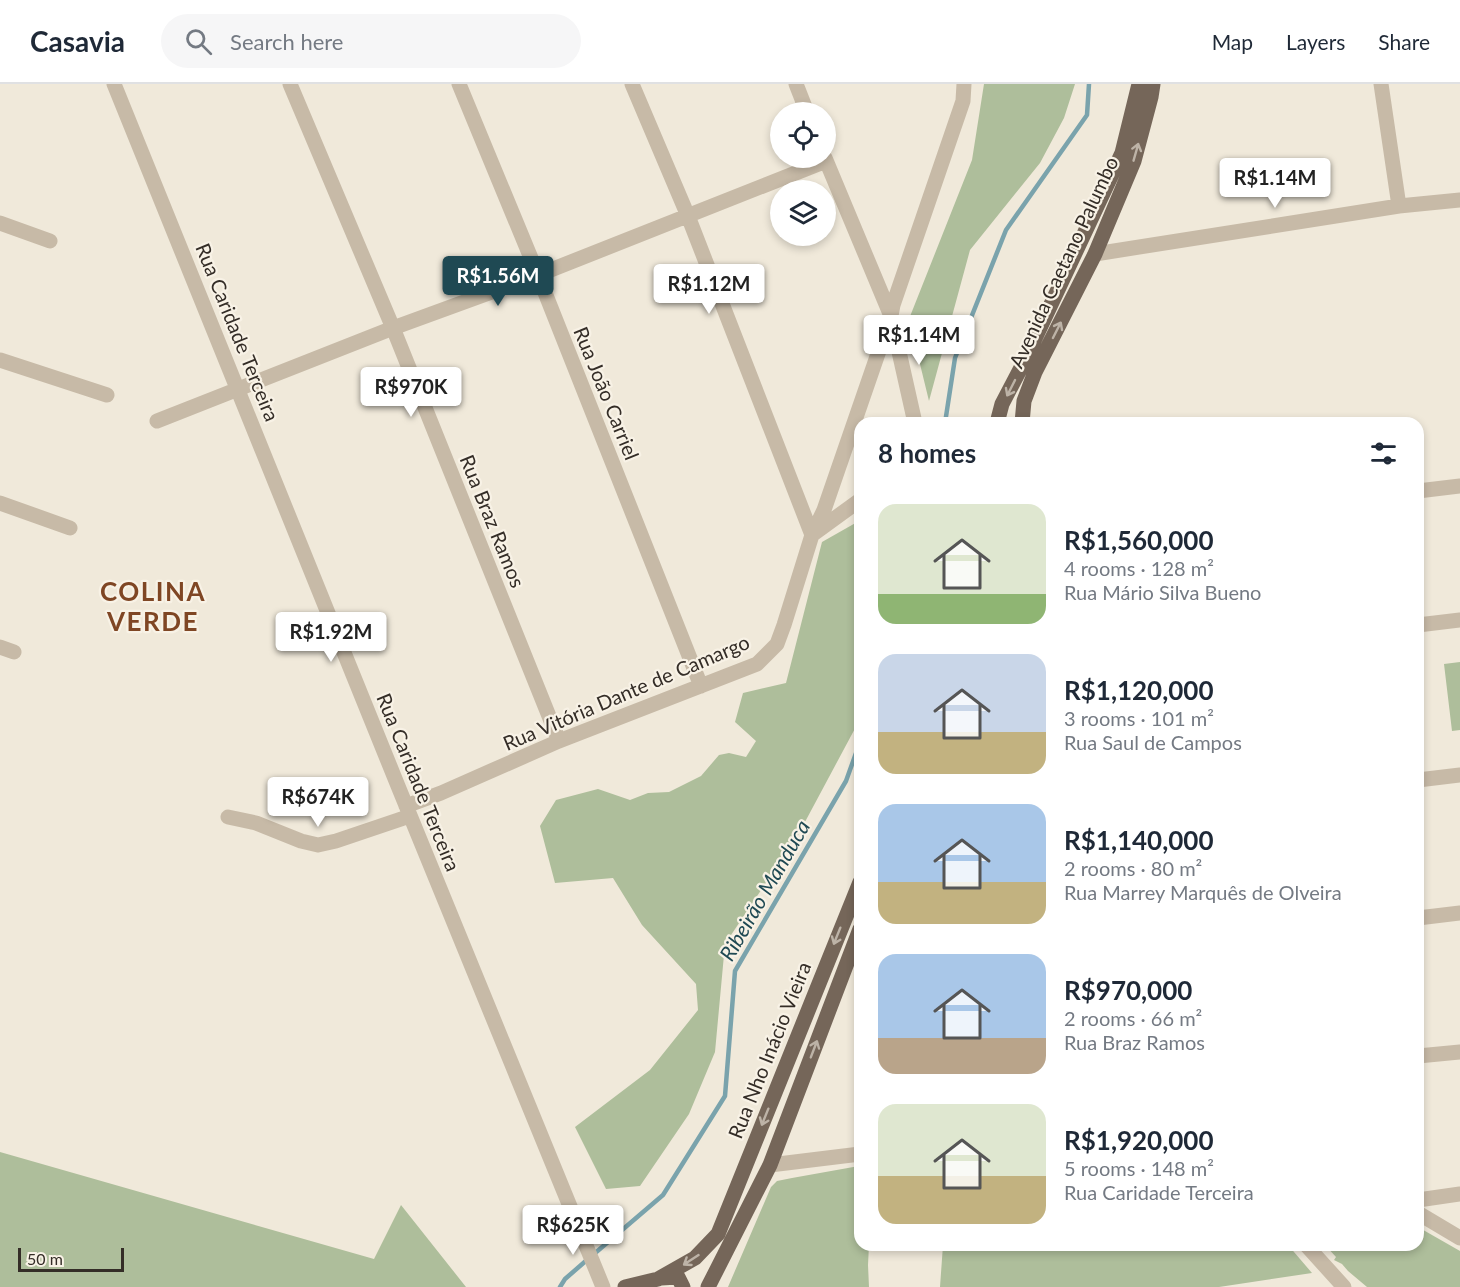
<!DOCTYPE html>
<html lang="en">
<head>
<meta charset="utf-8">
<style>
  body { margin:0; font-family:Lato,sans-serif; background:#f6f6f7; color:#1f2937; height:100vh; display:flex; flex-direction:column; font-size:22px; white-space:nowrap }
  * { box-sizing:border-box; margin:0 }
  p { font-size:20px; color:#747a83 }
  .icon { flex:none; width:33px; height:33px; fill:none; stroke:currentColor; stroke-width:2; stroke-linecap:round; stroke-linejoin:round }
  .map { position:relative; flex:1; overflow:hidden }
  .drawer { position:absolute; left:854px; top:333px; width:570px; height:834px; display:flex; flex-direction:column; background:#fff; border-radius:18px; box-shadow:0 3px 9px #0003 }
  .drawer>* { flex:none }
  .tools { position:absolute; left:770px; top:18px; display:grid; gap:12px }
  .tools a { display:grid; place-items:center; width:66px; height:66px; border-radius:50%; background:#fff; box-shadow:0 3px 9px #0003; font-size:30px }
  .scale { position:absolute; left:18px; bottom:15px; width:106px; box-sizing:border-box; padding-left:6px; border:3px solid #342d27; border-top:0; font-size:16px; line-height:21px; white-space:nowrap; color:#342d27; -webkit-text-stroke:4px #f8f2e6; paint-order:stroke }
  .price { position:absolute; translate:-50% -51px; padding:0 14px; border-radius:6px; background:#fff; color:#222; font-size:20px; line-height:39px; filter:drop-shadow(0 2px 3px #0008) }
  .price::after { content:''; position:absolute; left:50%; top:36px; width:18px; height:14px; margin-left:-9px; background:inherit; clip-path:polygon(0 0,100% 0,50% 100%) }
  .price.active { background:#1f4953; color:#fff }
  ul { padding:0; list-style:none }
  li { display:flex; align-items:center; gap:18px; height:150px; padding:0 24px }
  li span { display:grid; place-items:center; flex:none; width:168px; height:120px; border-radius:18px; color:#555 }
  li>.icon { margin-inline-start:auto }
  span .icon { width:72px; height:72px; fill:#fffc; stroke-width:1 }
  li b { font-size:26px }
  h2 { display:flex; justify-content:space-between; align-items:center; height:72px; padding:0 24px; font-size:26px }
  header { display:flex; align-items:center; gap:36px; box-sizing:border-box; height:84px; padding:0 30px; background:#fff; border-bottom:2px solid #e0e1e3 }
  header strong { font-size:28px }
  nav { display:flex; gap:33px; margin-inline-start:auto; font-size:21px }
  .search { width:420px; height:54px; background:#f6f6f7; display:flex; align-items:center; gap:15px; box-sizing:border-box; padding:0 21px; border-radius:33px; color:#747a83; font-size:22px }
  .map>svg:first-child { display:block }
</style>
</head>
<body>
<header>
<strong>Casavia</strong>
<div class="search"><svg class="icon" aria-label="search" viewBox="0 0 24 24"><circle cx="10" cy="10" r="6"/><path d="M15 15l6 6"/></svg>Search here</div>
<nav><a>Map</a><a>Layers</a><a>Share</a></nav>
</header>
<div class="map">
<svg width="1460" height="1203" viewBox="0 0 1460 1203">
  <rect width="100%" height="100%" fill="#f0e9da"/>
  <path fill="#aebe9b" d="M984 0H1075L1064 34 1040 79 970 166 929 317 909 235 972 76Z
    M859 437V637L798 751 725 860 715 968 689 1030 640 1102 606 1105 575 1043 650 986 698 926 696 900 642 841 613 794 555 799 540 742 556 716 598 705 630 716 648 709 669 708 701 692 719 671 729 669 746 673 756 657 735 638 743 609 786 599 822 458Z
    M1460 578V646L1452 647 1444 580Z
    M0 1068 374 1175 401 1121 466 1203H0Z
    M859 1082 860 1161H869L868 1181 869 1203H728L771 1103 777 1097 792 1094Z
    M1418 1143 1460 1167V1203H1367L1348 1187 1342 1180 1334 1176 1336 1173 1325 1161H1418Z
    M943 1161H1288L1312 1189 1219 1203H940Z"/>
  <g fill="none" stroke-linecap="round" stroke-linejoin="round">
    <path stroke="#7aa3ac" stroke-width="4.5" d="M945 339 955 274 1006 146 1087 31 1089 0
      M594 1170 663 1111 725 1012 735 887 846 697 860 658
      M560 1203 565 1195 588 1175"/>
    <path stroke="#c7baa7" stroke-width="15" d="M114 0 398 702 603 1203
      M290 0 393 244 559 657
      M459 0 538 191 701 602
      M632 0 688 132 812 451 860 416
      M796 0 807 28
      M1381 0 1399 122
      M825 74 891 232 915 339
      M0 139 50 157
      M1095 170 1399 122 1460 116
      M0 276 107 311
      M157 337 393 244 538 191 826 77
      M1418 407 1460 402
      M0 419 70 444
      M1418 541 1460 536
      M0 563 14 568
      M1418 696 1460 691
      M406 722 441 709 559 657 757 580 777 560 784 541 812 451 824 426 891 232 893 221 963 17 964 0
      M228 733 256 739 301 757 318 761 336 757 410 732
      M1418 834 1460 829
      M1418 972 1460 968
      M770 1081 860 1070
      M1418 1116 1460 1110
      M1418 1129 1460 1154
      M1306 1161 1344 1203"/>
    <path stroke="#756659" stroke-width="15" d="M997 339 1002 320 1024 278 1122 69 1139 0
      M1022 339 1024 317 1035 288 1095 170 1134 77 1151 13 1153 0
      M661 1194 678 1193 683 1203
      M625 1203 658 1195 695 1174 718 1150 860 798
      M708 1203 770 1081 860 845"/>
  </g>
  <defs><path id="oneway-shaft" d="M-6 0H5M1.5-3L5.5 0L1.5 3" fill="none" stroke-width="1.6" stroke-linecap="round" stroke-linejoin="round" transform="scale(1.5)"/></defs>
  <g stroke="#bdb3a7">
    <use href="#oneway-shaft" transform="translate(1136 68) rotate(-74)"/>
    <use href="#oneway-shaft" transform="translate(1057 246) rotate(-63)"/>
    <use href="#oneway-shaft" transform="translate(1011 304) rotate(117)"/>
    <use href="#oneway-shaft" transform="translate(837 852) rotate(112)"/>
    <use href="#oneway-shaft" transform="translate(814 965) rotate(-69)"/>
    <use href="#oneway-shaft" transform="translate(765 1033) rotate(112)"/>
    <use href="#oneway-shaft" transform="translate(691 1176) rotate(147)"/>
  </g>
  <g text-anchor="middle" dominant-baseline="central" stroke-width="4.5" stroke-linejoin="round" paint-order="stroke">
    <g font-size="20" fill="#342d27" stroke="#f8f2e6">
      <text transform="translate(1063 178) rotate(-65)">Avenida Caetano Palumbo</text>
      <text transform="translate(238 248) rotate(68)">Rua Caridade Terceira</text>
      <text transform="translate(607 309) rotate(68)">Rua João Carriel</text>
      <text transform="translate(493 437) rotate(68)">Rua Braz Ramos</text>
      <text transform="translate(626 608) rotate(-23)">Rua Vitória Dante de Camargo</text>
      <text transform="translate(419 698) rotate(68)">Rua Caridade Terceira</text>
      <text transform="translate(769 966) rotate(-68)">Rua Nho Inácio Vieira</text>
    </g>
    <g font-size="21" font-style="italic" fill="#1f4953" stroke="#f8f2e6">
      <text transform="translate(764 806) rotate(-60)">Ribeirão Manduca</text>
    </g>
    <g font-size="26" font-weight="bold" letter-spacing="1.5" fill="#7f4624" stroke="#f8f2e6">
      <text x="153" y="507">COLINA<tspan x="153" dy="30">VERDE</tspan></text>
    </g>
  </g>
</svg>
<div class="tools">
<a><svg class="icon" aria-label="locate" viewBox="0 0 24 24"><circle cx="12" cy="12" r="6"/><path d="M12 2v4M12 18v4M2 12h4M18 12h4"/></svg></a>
<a><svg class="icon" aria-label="layers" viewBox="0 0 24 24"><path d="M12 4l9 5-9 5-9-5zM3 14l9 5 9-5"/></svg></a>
</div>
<div class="scale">50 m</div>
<b class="price" style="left:1275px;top:125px">R$1.14M</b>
<b class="price active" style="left:498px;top:223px">R$1.56M</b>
<b class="price" style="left:709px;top:231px">R$1.12M</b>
<b class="price" style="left:919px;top:282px">R$1.14M</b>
<b class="price" style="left:411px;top:334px">R$970K</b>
<b class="price" style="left:331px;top:579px">R$1.92M</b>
<b class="price" style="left:318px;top:744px">R$674K</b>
<b class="price" style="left:573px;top:1172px">R$625K</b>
<section class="drawer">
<h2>8 homes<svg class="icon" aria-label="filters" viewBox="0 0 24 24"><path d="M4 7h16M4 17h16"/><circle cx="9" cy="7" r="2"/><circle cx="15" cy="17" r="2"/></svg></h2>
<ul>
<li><span style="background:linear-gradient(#dfe7d0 75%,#8fb573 0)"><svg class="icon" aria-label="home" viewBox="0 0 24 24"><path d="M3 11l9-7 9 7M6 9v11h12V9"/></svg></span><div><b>R$1,560,000</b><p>4 rooms · 128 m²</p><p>Rua Mário Silva Bueno</p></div></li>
<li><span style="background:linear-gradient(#c9d6e8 65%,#c2b280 0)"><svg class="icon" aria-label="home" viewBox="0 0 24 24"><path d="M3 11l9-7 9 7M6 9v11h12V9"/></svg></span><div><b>R$1,120,000</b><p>3 rooms · 101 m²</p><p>Rua Saul de Campos</p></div></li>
<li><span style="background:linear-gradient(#a9c7e8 65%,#c2b280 0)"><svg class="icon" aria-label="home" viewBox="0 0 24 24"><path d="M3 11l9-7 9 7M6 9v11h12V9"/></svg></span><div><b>R$1,140,000</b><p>2 rooms · 80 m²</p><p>Rua Marrey Marquês de Olveira</p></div></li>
<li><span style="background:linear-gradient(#a9c7e8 70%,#b9a48a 0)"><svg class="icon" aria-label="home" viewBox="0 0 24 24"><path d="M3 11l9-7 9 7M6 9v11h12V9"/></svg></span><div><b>R$970,000</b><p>2 rooms · 66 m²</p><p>Rua Braz Ramos</p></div></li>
<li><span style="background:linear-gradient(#dfe7d0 60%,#c2b280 0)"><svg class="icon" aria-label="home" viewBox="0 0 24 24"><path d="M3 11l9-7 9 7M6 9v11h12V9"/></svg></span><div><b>R$1,920,000</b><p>5 rooms · 148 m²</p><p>Rua Caridade Terceira</p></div></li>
</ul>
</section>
</div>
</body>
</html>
